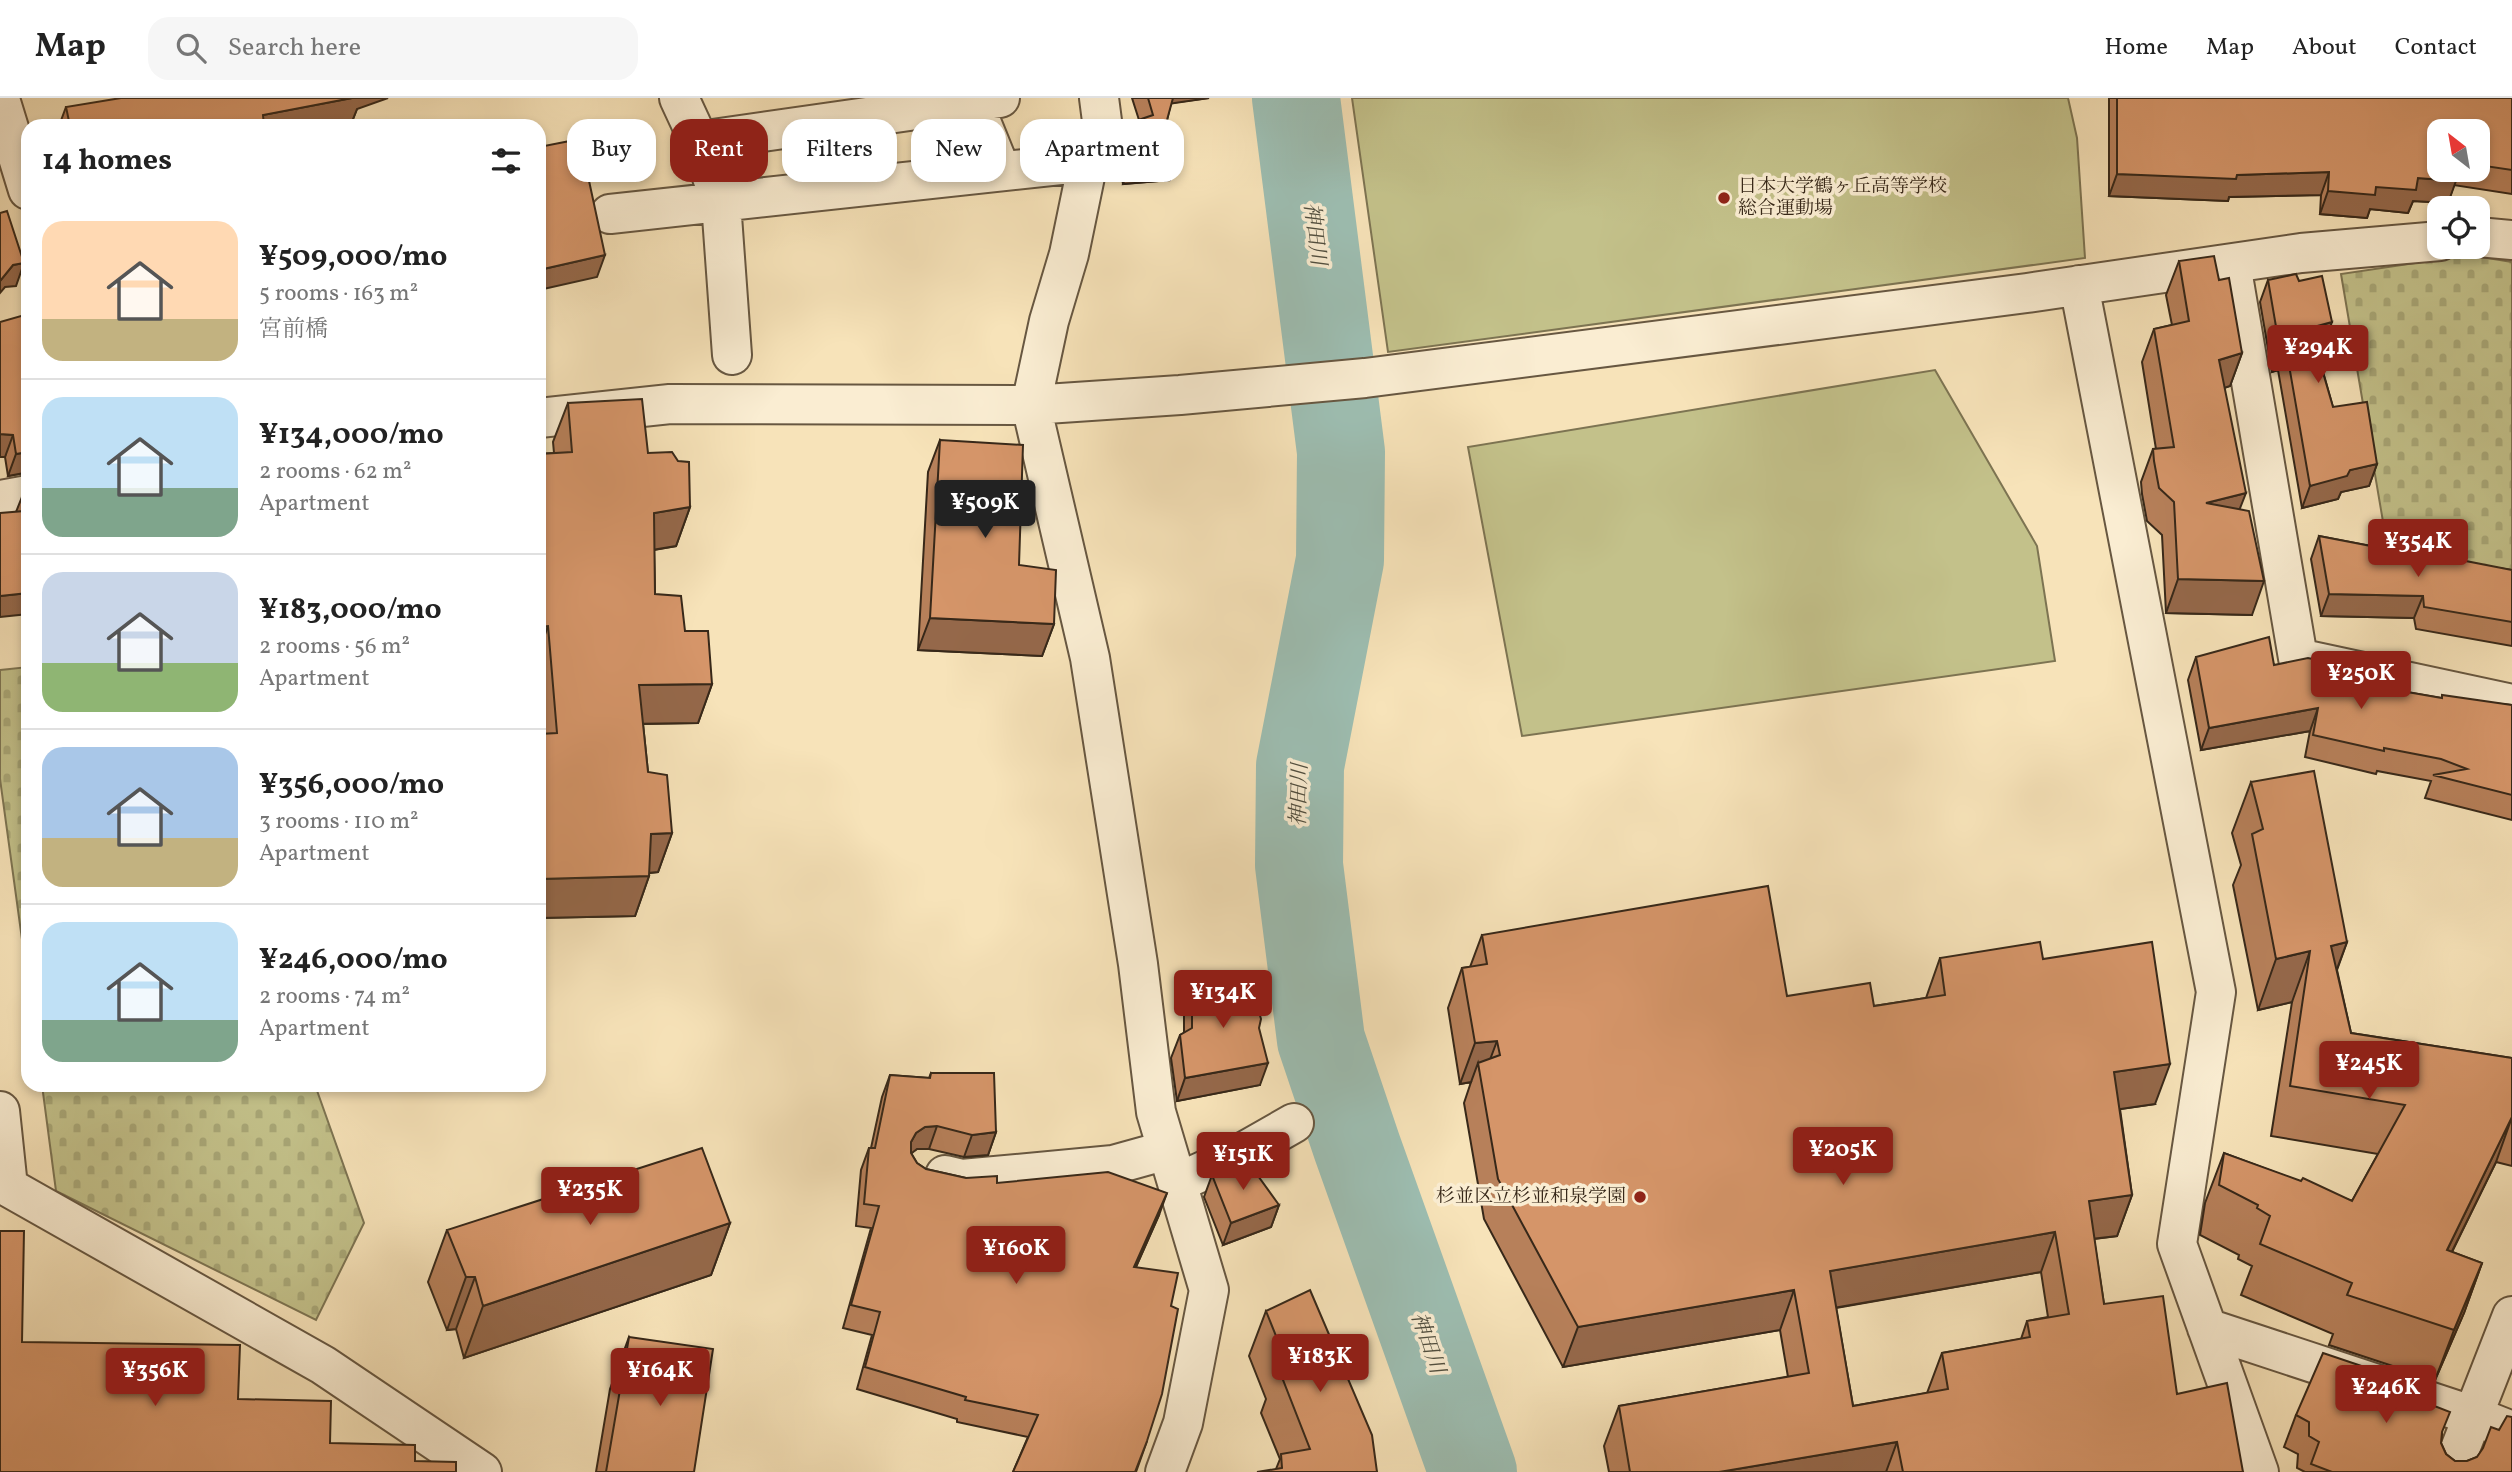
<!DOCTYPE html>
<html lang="en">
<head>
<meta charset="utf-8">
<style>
  body { margin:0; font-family:Vollkorn,"Noto Serif JP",serif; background:#f6f6f6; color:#222; height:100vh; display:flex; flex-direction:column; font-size:26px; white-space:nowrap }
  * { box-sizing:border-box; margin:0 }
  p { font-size:23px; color:#767676 }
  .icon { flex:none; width:38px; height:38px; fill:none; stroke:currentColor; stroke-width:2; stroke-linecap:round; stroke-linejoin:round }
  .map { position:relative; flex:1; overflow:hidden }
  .side { position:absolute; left:21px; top:21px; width:525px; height:973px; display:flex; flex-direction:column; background:#fff; border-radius:21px; box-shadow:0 4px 10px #0003 }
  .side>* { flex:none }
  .top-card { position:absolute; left:567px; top:21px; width:665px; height:63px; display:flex; gap:14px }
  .needle { width:46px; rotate:329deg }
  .tools { position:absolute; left:2427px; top:21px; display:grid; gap:14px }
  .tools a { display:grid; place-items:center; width:63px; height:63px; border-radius:14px; background:#fff; box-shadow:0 4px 10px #0003; font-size:35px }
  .price { position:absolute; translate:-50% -60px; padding:0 16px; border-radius:7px; background:#8f2418; color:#fff; font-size:23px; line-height:46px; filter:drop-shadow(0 2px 4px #0008) }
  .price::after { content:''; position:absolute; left:50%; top:42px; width:21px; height:16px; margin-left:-10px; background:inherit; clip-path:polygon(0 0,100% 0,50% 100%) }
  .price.active { background:#222; color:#fff }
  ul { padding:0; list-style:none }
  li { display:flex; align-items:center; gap:21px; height:175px; padding:0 21px }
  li+li { border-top:2px solid #e0e0e0 }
  li span { display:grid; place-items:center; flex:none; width:196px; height:140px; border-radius:21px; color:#555 }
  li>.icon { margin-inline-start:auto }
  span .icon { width:84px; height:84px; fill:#fffc; stroke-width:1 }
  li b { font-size:30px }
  h2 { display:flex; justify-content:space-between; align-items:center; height:84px; padding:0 21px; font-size:30px }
  .chip { padding:0 24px; border-radius:21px; background:#fff; box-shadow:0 4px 10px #0003; font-size:24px; line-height:63px }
  .chip.active { background:#8f2418; color:#fff }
  header { display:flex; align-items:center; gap:42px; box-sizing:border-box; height:98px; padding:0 35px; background:#fff; border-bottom:2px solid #e0e0e0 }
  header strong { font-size:33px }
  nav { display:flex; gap:38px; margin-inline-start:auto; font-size:24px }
  .search { width:490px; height:63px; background:#f6f6f6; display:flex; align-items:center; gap:18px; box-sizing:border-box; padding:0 24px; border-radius:21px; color:#767676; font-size:26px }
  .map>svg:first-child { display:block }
</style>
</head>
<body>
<header>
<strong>Map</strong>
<div class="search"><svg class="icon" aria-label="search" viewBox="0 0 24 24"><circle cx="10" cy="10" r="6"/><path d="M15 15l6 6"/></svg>Search here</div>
<nav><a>Home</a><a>Map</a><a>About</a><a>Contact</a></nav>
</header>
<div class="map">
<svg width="2512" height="1374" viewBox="0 0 2512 1374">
  <defs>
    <pattern id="cemetery-stones" width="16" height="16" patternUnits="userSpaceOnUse" patternTransform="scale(1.75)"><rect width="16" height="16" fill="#c3c18a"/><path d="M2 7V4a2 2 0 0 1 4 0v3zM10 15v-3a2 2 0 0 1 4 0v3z" fill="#a8a676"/></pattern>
  </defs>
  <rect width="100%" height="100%" fill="#f7e3b9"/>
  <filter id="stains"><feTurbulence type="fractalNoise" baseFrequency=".00286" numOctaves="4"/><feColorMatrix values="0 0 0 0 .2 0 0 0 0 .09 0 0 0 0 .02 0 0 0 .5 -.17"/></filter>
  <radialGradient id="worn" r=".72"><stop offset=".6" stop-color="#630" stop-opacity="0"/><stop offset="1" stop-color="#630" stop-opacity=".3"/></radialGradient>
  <path fill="url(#cemetery-stones)" stroke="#7d7452" stroke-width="2" d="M2469 157 2512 164V481L2389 459 2341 176Z
    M28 569V885L0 681V572Z
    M42 987H315L364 1125 316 1222 56 1093Z"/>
  <path fill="#c3c18a" stroke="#7d7452" stroke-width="2" d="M1352 0H2068L2077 40 2085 160 1388 254Z
    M1935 272 2037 448 2055 563 1522 638 1468 349Z"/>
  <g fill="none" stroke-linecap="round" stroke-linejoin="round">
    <path stroke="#9dbeb2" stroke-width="88" d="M1296 0 1341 354 1340 462 1300 668 1299 767 1321 942 1357 1049 1473 1374"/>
    <defs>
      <path id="minor" d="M679 0 699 43 721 104 732 257
        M1099 0 1102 23 1088 64 1069 156 1049 223 1031 307 1090 560 1138 866 1156 1014 1209 1192 1183 1325 1165 1374
        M0 1 28 92
        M973 4 1001 73
        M699 43 1000 0
        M610 116 1088 64
        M2478 139 2512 142
        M2231 166 2298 560 2512 606
        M2079 187 2216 894 2177 1146 2259 1374
        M1031 307 1180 297 1365 280 2027 195 2301 155 2440 143
        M0 1013 8 1089
        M945 1077 962 1081 1113 1067 1167 1052
        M1177 1085 1238 1057 1294 1025
        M0 1086 8 1089 323 1267 482 1374
        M2207 1230 2474 1318 2512 1333
        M2451 1374 2512 1218"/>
      <path id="tertiary" d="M539 320 670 306 1031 307
        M0 402 28 397"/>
    </defs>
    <use href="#minor" stroke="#675741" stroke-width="42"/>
    <use href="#tertiary" stroke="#675741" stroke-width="42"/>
    <use href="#minor" stroke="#faedd2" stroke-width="38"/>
    <use href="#tertiary" stroke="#faedd2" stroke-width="38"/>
  </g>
  <path fill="#b7805a" stroke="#372819" stroke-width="2" fill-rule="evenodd" d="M1132 0H1209L1171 5 1167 22 1178 60 1170 82 1123 86 1116 49 1124 27 1139 22Z
    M2109 0H2512V96L2454 87 2448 105 2413 103 2408 115 2370 111 2367 120 2320 116 2321 97 2229 99 2228 103 2109 98ZM2478 33V72H2440Z
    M66 9 357 11 351 26 340 28H59Z
    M2179 163 2219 182 2242 255 2230 288 2224 290 2252 517 2166 515 2162 437 2147 423 2142 396 2141 384 2153 351H2156L2142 264 2154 231 2172 227 2166 197Z
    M2268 182 2324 247 2316 249 2333 309 2377 366 2369 388 2341 394 2338 401 2302 410 2278 272 2272 274 2260 204Z
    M28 216V376L24 375 8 378 5 359Z
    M568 305 648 355 690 409 676 448 654 452 655 496 685 533 712 586 698 625 643 626 648 674 672 735 658 774 649 775V778L635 818 539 820V356L554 355 553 344Z
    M940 342 1019 467 1054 526 1042 558 918 552 928 374Z
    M28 398V516L16 414 22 399Z
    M2319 438 2443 462 2512 472V548L2416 531 2414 520 2321 518 2311 461Z
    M2196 559 2274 567 2355 585 2441 600 2512 607V722L2425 700 2431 683 2377 673 2376 676 2305 659 2310 633 2201 652 2188 582Z
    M2251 684 2347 844 2337 872 2351 935 2512 960V1068L2496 1064 2452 1154 2482 1165 2464 1215 2435 1282 2329 1247 2333 1236 2241 1197 2252 1168 2238 1161 2239 1157 2200 1137 2205 1105 2224 1055 2352 1103 2378 1056 2271 1038 2292 904 2258 912 2233 787 2241 767 2232 735Z
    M1482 837 1787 898 1874 908 1926 900 1940 860 2043 861 2155 1006 2120 1011 2132 1097 2117 1138 2094 1141 2104 1206 2177 1296 2243 1374H1609L1604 1348 1619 1308 1788 1279 1780 1232 1563 1269 1484 1121 1464 1005 1471 984 1460 986 1448 910 1462 870 1470 869ZM2041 1174 2048 1219 2027 1223 2021 1241 1942 1255 1927 1295 1853 1308 1836 1210Z
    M1192 891 1259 930 1260 987 1177 1003 1171 960 1180 937 1184 935V913Z
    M931 975 996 1034 988 1057 964 1059 929 1051H917L911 1055 917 1065 926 1071 966 1080 997 1085 1159 1117 1136 1169 1147 1343 1136 1374H1013L1028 1339 957 1324V1321L857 1291 872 1237 843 1230 871 1130 856 1128 861 1072 869 1050H871L882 999 890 977 929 980Z
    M1212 1077 1279 1107 1271 1129 1223 1147 1204 1099Z
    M730 1125 711 1177 464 1260 456 1231 447 1232 428 1184 447 1132Z
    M1266 1213 1377 1374 1276 1371 1280 1361 1261 1315 1266 1301 1249 1258Z
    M629 1239 694 1374H596L610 1291Z
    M2425 1304 2442 1336 2441 1345 2446 1356 2455 1363H2467L2477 1359 2499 1332 2512 1374H2305L2297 1370 2298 1356 2284 1349 2296 1317Z"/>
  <path fill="#95684a" stroke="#372819" stroke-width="2" d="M352 0H388L357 11 351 26 340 28H259L263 17Z
    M1171 0H1209L1168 6Z
    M1178 60 1170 82 1123 86 1131 63Z
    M2329 74 2321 97 2229 99 2228 103 2109 98 2117 76 2237 77Z
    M2418 80 2456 83 2448 105 2413 103 2408 115 2370 111 2367 120 2320 116 2328 93 2376 89Z
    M605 157 597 179 539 192V172Z
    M24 165 16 188 5 189 0 195V183L13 167Z
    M2332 224 2324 247 2302 253 2310 230Z
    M2286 250 2278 272 2272 274 2280 252Z
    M2242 255 2230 288 2206 296 2219 262Z
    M0 336 13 337 5 359H0Z
    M28 354V376L24 375 8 378 16 356Z
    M2377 366 2369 388 2341 394 2338 401 2302 410 2310 388 2350 372Z
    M2246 395 2233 428 2206 405Z
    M690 409 676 448 640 454 654 415Z
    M2178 481 2264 483 2252 517 2166 515Z
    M28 495V516L0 519V498Z
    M2329 496 2423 498 2414 520 2321 518Z
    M930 520 1054 526 1042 558 918 552Z
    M548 528 539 554V529Z
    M712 586 698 625 624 626 639 587Z
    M2318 610 2310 633 2201 652 2209 630Z
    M672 735 658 774 637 776 651 736Z
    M649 778 635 818 539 820V781Z
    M2347 844 2328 895 2331 848Z
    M2310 853 2292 904 2258 912 2276 861Z
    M1497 943 1482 983 1478 965 1471 984 1460 986 1475 945Z
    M1268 965 1260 987 1177 1003 1185 980Z
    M2170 966 2155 1006 2100 1014 2114 974Z
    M2512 1019 2496 1064 2428 1202 2447 1152Z
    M937 1028 929 1051H917L908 1058 911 1044 916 1035 925 1029Z
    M996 1034 988 1057 964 1059 972 1037Z
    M1167 1095 1159 1117 1126 1191 1134 1169Z
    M2132 1097 2117 1138 2074 1143 2089 1103Z
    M1279 1107 1271 1129 1223 1147 1231 1125Z
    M730 1125 711 1177 464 1260 483 1208Z
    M2055 1134 2041 1174 1816 1213 1830 1173Z
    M2482 1165 2464 1215 2435 1282 2454 1232Z
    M466 1179H475L456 1231 447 1232Z
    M1794 1192 1780 1232 1563 1269 1578 1229Z
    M1897 1344 1886 1374H1719Z"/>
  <path fill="#d59569" stroke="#372819" stroke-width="2" fill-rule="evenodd" d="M121 0H352L263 17 264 28H70L66 9Z
    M1148 0H1173L1167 22 1178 60 1131 63 1124 27 1153 17Z
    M2117 0H2512V72L2478 67V33H2440V72H2459L2456 83 2418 80 2416 92 2376 89 2375 97 2328 93 2329 74 2237 77 2236 81 2117 76Z
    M580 41 605 157 539 172V49Z
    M7 113 24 165 13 167 0 183V115Z
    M2214 158 2219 182 2229 180 2242 255 2219 262 2246 395 2206 405 2249 413 2264 483 2178 481 2174 404 2159 390 2154 363 2153 351 2174 349 2154 231 2189 223 2179 163Z
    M2296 176 2299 183 2322 178 2332 224 2310 230 2333 309 2367 304 2377 366 2350 372 2347 378 2310 388 2286 250 2280 252 2268 182Z
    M28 216V354L16 356 13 337 0 336V224Z
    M642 301 648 355 672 354 678 363 689 364 690 409 654 415 655 496 681 498 685 533H708L712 586 639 587 648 674 667 677 672 735 651 736 649 778 539 781V636L557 635 548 528 539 529V356L572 354 568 305Z
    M940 342 1023 347 1019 467 1056 472 1054 526 930 520Z
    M28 398V495L0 498V415L24 413 22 399Z
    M2319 438 2444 462 2445 459 2512 472V524L2424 509 2423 498 2329 496Z
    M2269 539 2274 567 2308 560 2359 571 2355 585 2442 600V597L2512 607V697L2433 677 2467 671 2441 661 2384 650V653L2313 637 2318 610 2209 630 2196 559Z
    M2314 673 2347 844 2331 848 2351 935 2512 960V1019L2447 1152 2482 1165 2454 1232 2347 1197 2352 1185 2260 1146 2270 1118 2257 1110 2258 1107 2219 1087 2224 1055 2301 1083 2303 1080 2352 1103 2405 1007 2290 988 2310 853 2276 861 2252 736 2263 731 2251 684Z
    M1768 788 1787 898 1870 885 1874 908 1945 897 1940 860 2040 844 2043 861 2152 844 2170 966 2114 974 2132 1097 2089 1103 2104 1206 2163 1198 2177 1296 2227 1285 2243 1374H1903L1897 1344 1719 1374H1630L1619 1308 1809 1275 1794 1192 1578 1229 1498 1081 1478 965 1500 957 1497 943 1475 945 1462 870 1487 866 1482 837ZM2055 1134 2069 1216 2027 1223 2030 1239 1942 1255 1948 1291 1853 1308 1830 1173Z
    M1249 878 1261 921 1259 930 1268 965 1185 980 1180 937 1192 930V891Z
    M931 975H994L996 1034 972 1037 937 1028 925 1029 916 1035 911 1044V1055L917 1065 926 1071 966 1080 997 1078V1085L1108 1074 1167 1095 1134 1169 1178 1175 1171 1208 1178 1211 1162 1296 1147 1343 1135 1374H1013L1038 1317 965 1302 966 1299 865 1269 880 1214 851 1207 879 1108 864 1106 869 1050H875L890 977 930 980Z
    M702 1050 730 1125 483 1208 475 1179H466L447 1132Z
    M1248 1064 1279 1107 1231 1125 1212 1077Z
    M0 1133H24L22 1244 240 1247 238 1301 331 1303 330 1345 415 1347V1363L456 1364V1374H0Z
    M1310 1192 1372 1337 1377 1374H1257L1282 1370 1281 1356 1310 1351 1278 1269 1286 1263 1266 1213Z
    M629 1239 713 1251 694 1374H606Z
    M2323 1255 2430 1291 2424 1304 2450 1314 2442 1334 2441 1345 2446 1356 2455 1363H2467L2477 1359 2483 1350 2491 1329 2499 1332 2507 1318 2512 1319V1374H2332L2311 1366 2319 1344 2309 1338V1324L2296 1317Z"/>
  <g fill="#8f2418" stroke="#faedd2" stroke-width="2.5">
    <circle cx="1724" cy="100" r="7"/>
    <circle cx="1640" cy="1099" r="7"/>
  </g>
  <g text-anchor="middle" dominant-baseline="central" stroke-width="7" stroke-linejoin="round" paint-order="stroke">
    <g font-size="19" fill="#372819" stroke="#faedd2" text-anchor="start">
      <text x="1738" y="89">日本大学鶴ヶ丘高等学校<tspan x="1738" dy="22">総合運動場</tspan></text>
      <text x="1626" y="1099" text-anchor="end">杉並区立杉並和泉学園</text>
    </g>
    <g font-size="21" font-style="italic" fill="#504e3f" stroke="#faedd2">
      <text transform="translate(1314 136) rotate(83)">神田川</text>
      <text transform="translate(1300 697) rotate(-88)">神田川</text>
      <text transform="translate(1427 1245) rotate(71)">神田川</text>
    </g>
  </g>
  <rect width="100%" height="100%" filter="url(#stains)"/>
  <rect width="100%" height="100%" fill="url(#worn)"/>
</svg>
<div class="tools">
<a><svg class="needle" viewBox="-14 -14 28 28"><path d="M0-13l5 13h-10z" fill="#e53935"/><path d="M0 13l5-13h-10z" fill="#767676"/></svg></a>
<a><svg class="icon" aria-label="locate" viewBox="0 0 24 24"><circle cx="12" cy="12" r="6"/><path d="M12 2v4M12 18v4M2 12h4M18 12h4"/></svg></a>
</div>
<b class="price" style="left:2318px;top:287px">¥294K</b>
<b class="price active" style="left:985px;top:442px">¥509K</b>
<b class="price" style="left:2418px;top:481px">¥354K</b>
<b class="price" style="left:2361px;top:613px">¥250K</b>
<b class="price" style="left:1223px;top:932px">¥134K</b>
<b class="price" style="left:2369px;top:1003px">¥245K</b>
<b class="price" style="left:1843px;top:1089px">¥205K</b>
<b class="price" style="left:1243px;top:1094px">¥151K</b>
<b class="price" style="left:590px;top:1129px">¥235K</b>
<b class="price" style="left:1016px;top:1188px">¥160K</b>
<b class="price" style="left:1320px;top:1296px">¥183K</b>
<b class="price" style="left:155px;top:1310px">¥356K</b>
<b class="price" style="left:660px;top:1310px">¥164K</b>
<b class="price" style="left:2386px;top:1327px">¥246K</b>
<div class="top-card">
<a class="chip">Buy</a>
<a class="chip active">Rent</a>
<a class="chip">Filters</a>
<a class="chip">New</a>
<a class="chip">Apartment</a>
</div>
<section class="side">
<h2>14 homes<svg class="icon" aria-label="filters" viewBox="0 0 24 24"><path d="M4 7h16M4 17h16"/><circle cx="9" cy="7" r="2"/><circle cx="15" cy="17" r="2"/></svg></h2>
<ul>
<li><span style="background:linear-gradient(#ffd9b3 70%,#c2b280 0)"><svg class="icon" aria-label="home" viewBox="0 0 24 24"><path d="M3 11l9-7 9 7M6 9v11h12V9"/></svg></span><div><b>¥509,000/mo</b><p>5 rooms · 163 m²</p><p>宮前橋</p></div></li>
<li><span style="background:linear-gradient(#bfe0f5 65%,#7fa58c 0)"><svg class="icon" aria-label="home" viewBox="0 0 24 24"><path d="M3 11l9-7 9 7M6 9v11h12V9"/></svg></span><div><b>¥134,000/mo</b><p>2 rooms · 62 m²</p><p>Apartment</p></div></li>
<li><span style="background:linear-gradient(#c9d6e8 65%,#8fb573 0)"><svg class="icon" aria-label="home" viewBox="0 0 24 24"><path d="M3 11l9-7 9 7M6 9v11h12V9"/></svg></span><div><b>¥183,000/mo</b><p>2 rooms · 56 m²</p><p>Apartment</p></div></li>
<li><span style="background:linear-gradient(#a9c7e8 65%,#c2b280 0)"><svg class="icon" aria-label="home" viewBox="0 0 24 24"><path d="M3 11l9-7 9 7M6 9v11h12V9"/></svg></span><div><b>¥356,000/mo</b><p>3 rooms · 110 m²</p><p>Apartment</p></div></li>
<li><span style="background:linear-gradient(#bfe0f5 70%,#7fa58c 0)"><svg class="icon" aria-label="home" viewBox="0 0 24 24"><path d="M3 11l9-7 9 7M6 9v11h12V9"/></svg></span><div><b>¥246,000/mo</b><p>2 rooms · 74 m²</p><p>Apartment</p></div></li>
</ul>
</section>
</div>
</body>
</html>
